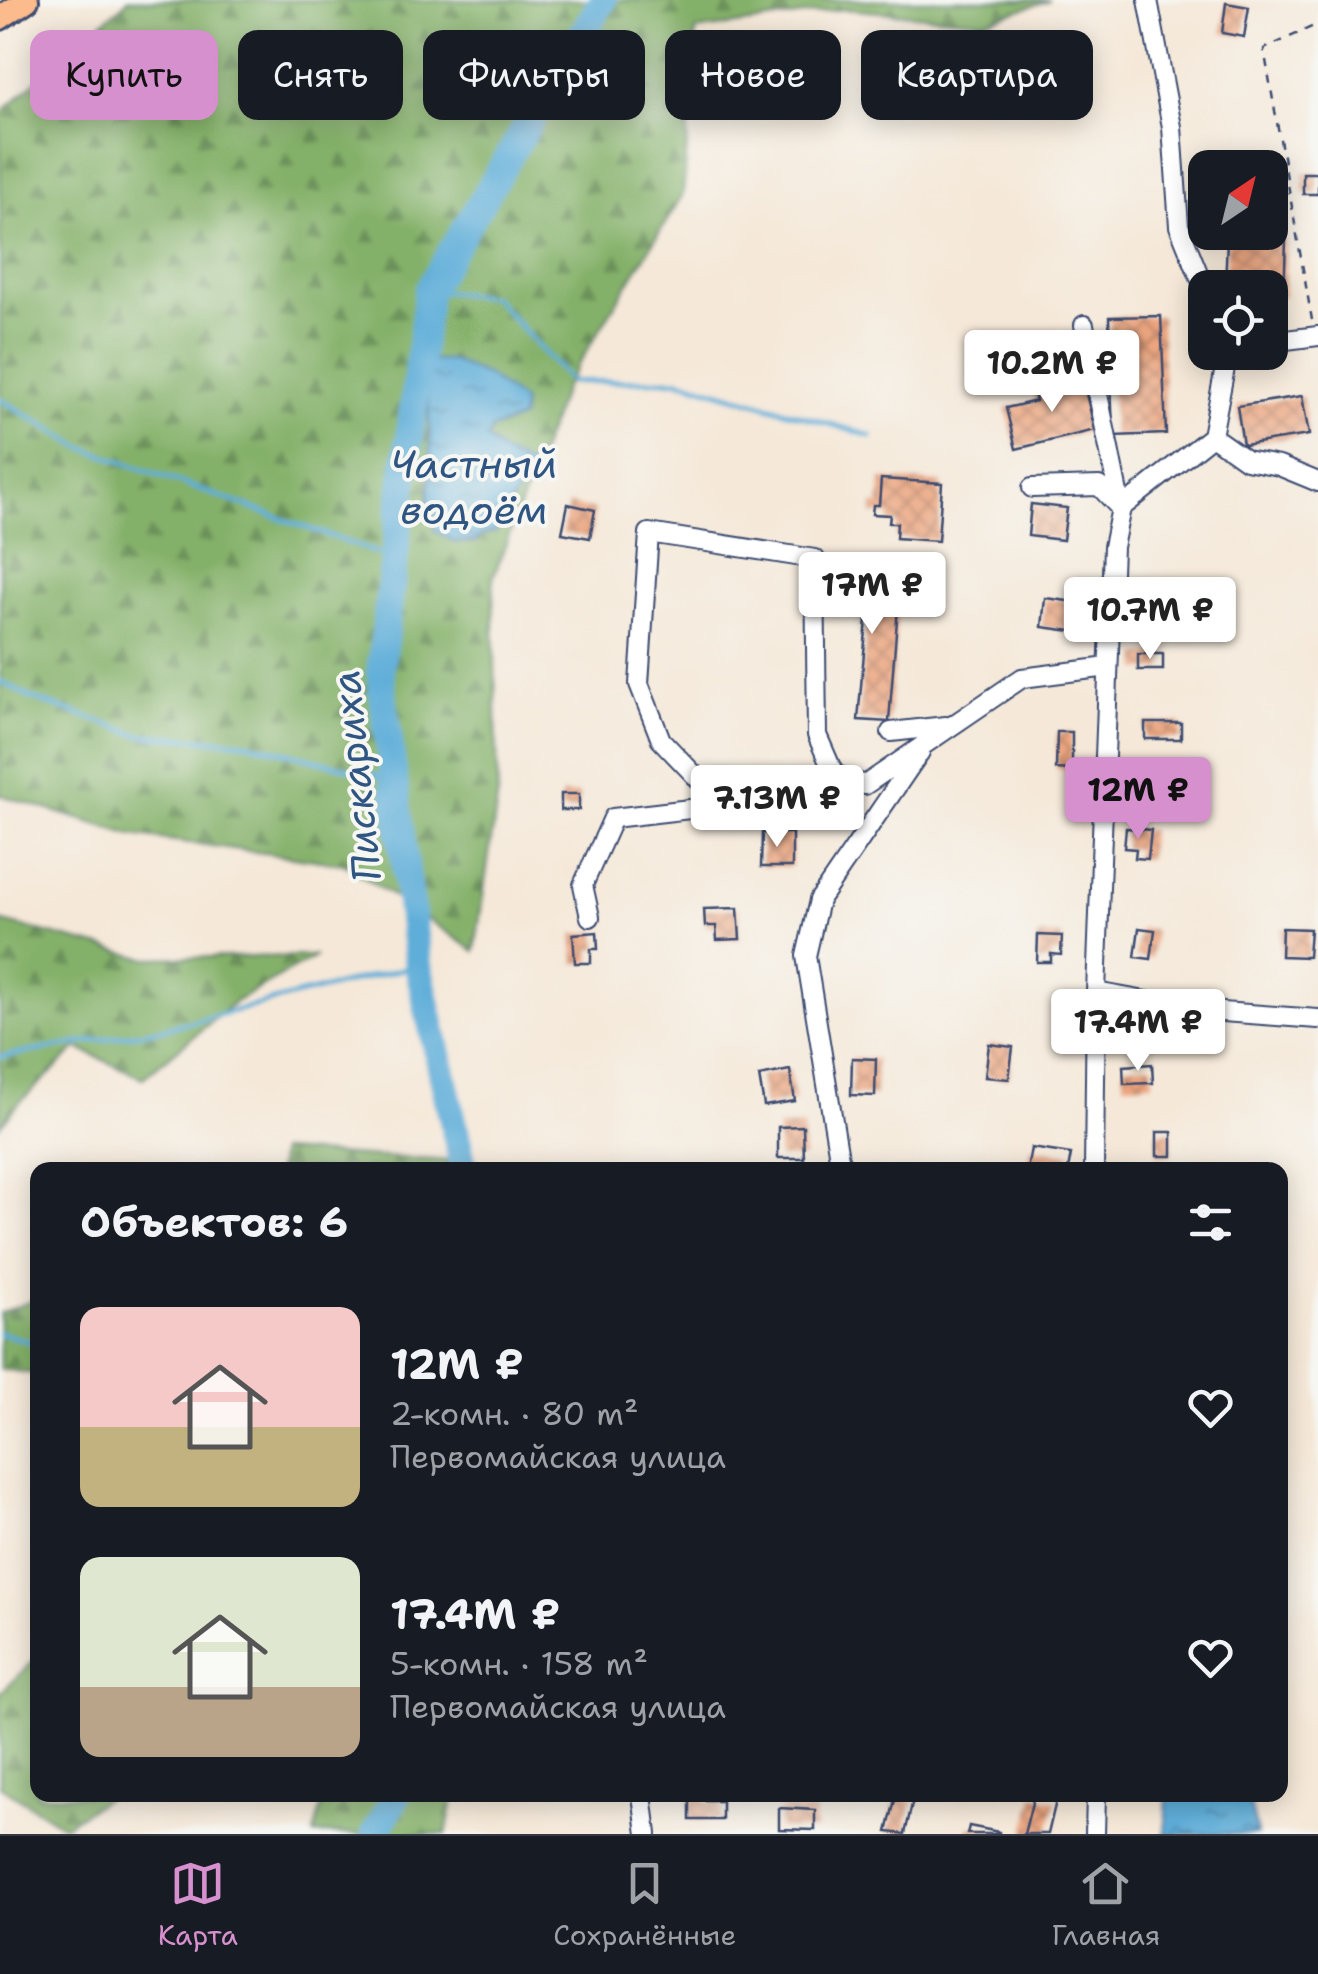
<!DOCTYPE html>
<html lang="ru">
<head>
<meta charset="utf-8">
<style>
  body { margin:0; font-family:"Shantell Sans",sans-serif; background:#20242c; color:#f1f3f6; height:100vh; display:flex; flex-direction:column; font-size:38px; white-space:nowrap }
  * { box-sizing:border-box; margin:0 }
  p { font-size:32px; color:#9ea1a6 }
  .icon { flex:none; width:55px; height:55px; fill:none; stroke:currentColor; stroke-width:2; stroke-linecap:round; stroke-linejoin:round }
  .map { position:relative; flex:1; overflow:hidden }
  .side { position:absolute; left:30px; top:1162px; width:1258px; height:640px; display:flex; flex-direction:column; background:#171b24; border-radius:20px; box-shadow:0 5px 25px #0003 }
  .side>* { flex:none }
  .top-card { position:absolute; left:30px; top:30px; width:1260px; height:90px; display:flex; gap:20px }
  .needle { width:65px; rotate:35deg }
  .controls { position:absolute; left:1188px; top:150px; display:grid; gap:20px }
  .controls a { display:grid; place-items:center; width:100px; height:100px; border-radius:20px; background:#171b24; box-shadow:0 5px 25px #0003; font-size:50px }
  .price { position:absolute; translate:-50% -85px; padding:0 22px; border-radius:10px; background:#fff; color:#222; font-size:32px; line-height:65px; filter:drop-shadow(0 2px 5px #0008) }
  .price::after { content:''; position:absolute; left:50%; top:60px; width:30px; height:22px; margin-left:-15px; background:inherit; clip-path:polygon(0 0,100% 0,50% 100%) }
  .price.selected { background:#d690ce; color:#111 }
  ul { padding:0; list-style:none }
  li { display:flex; align-items:center; gap:30px; height:250px; padding:0 50px }
  li span { display:grid; place-items:center; flex:none; width:280px; height:200px; border-radius:20px; color:#555 }
  li>.icon { margin-inline-start:auto }
  span .icon { width:120px; height:120px; fill:#fffc; stroke-width:1 }
  li b { font-size:42px }
  h2 { display:flex; justify-content:space-between; align-items:center; height:120px; padding:0 50px; font-size:42px }
  .pill { padding:0 35px; border-radius:20px; background:#171b24; box-shadow:0 5px 25px #0003; font-size:35px; line-height:90px }
  .pill.selected { background:#d690ce; color:#111 }
  .tabs { display:flex; justify-content:space-around; align-items:center; height:140px; border-top:2px solid #363941; background:#171b24; font-size:28px; color:#9ea1a6 }
  .tabs a { display:grid; justify-items:center; gap:5px }
  .tabs .selected { color:#d690ce }
  .map>svg:first-child { display:block }
</style>
</head>
<body>
<div class="map">
<svg width="1318" height="1834" viewBox="0 0 1318 1834">
  <defs>
    <pattern id="forest-firs" width="22" height="20" patternUnits="userSpaceOnUse" patternTransform="scale(2.5)"><rect width="22" height="20" fill="#84b169"/><path d="M5 1l3.5 6h-7zM16 11l3.5 6h-7z" fill="#6b905a"/></pattern>
    <pattern id="water-ripples" width="26" height="14" patternUnits="userSpaceOnUse" patternTransform="scale(2.5)"><rect width="26" height="14" fill="#5faed9"/><path d="M2 4q2-2 4 0t4 0M15 11q2-2 4 0t4 0" fill="none" stroke="#4e8eb3"/></pattern>
    <pattern id="building-cross-hatch" width="8" height="8" patternUnits="userSpaceOnUse" patternTransform="scale(2.5)"><rect width="8" height="8" fill="#eca57f"/><path d="M0 0l8 8M0 8l8-8" fill="none" stroke="#be876b"/></pattern>
  </defs>
  <rect width="100%" height="100%" fill="#f6f6f2"/>
  <filter id="ink" filterUnits="userSpaceOnUse"><feTurbulence type="fractalNoise" baseFrequency=".01" numOctaves="2"/><feDisplacementMap in="SourceGraphic" scale="20" xChannelSelector="R" yChannelSelector="G"/><feConvolveMatrix kernelMatrix="1 2 1 2 8 2 1 2 1" color-interpolation-filters="sRGB"/></filter>
  <filter id="wash" filterUnits="userSpaceOnUse"><feTurbulence type="fractalNoise" baseFrequency=".0048" numOctaves="4" result="noise"/><feDisplacementMap in="SourceGraphic" scale="40" xChannelSelector="R" yChannelSelector="G"/><feGaussianBlur stdDeviation="2.25" result="paint"/><feColorMatrix in="noise" values="0 0 0 0 0 0 0 0 0 0 0 0 0 0 0 0 0 1.4 0 .05"/><feComposite in="paint" operator="in"/></filter>
  <g filter="url(#wash)">
    <rect width="100%" height="100%" fill="#f5e8d8"/>
    <path fill="url(#forest-firs)" stroke="#507064" stroke-width="2.5" d="M128 0H1050L985 21 844 9 696 31 683 194 565 386 493 578 498 794 475 951 344 864 132 835 0 795V113Z
      M0 921 144 958 316 956 235 1002 143 1078 77 1048 20 1102 0 1126Z
      M280 1151 469 1162 474 1170H277Z
      M37 1299V1374L0 1369V1313Z
      M37 1658 38 1795H111L63 1826 0 1786V1693Z
      M324 1795H454L446 1834H314Z"/>
    <path fill="url(#water-ripples)" stroke="#3d6e9c" stroke-width="2.5" d="M451 360 488 376 523 402 521 418 492 429 487 439 504 454 531 466 496 532 484 534 475 542H455L434 530 435 510 428 501C434 454 426 408 427 361Z
      M1167 1795H1248L1257 1834H1165Z"/>
    <g fill="none" stroke-linecap="round" stroke-linejoin="round">
      <path stroke="#5faed9" stroke-width="5" d="M428 290 493 297 571 382 679 380 871 436
        M0 399 81 447 394 559
        M0 681 31 698 139 735 245 742 394 780
        M0 1057 162 1029 418 965
        M0 1333 38 1344"/>
      <path stroke="#5faed9" stroke-width="28" d="M464 1170 418 965 380 672 428 290 603 0
        M375 1834 397 1795"/>
    </g>
    <g id="blocks">
      <path fill="url(#building-cross-hatch)" d="M1226 3 1249 7 1244 37 1222 33Z
        M1303 173H1318V194H1303Z
        M1227 238 1286 240 1284 297H1270V288H1225Z
        M1161 316 1166 434 1113 436 1109 317Z
        M1060 336 1066 362 1016 372 1011 345Z
        M1082 378 1095 430 1016 449 1006 408 1036 401 1033 390Z
        M1302 396 1309 435 1243 445 1237 406Z
        M881 479 942 483 938 541 896 538 897 523H889L890 515 872 514 873 505H879Z
        M568 504 595 510 590 538 562 533Z
        M1031 504 1067 508 1063 540 1028 536Z
        M827 575 900 581 889 722 858 720 868 608 825 605Z
        M1045 598 1076 602 1072 631 1042 627Z
        M1138 654H1163V670H1138Z
        M1145 723H1181V739H1145Z
        M1057 732H1072V770L1056 769Z
        M561 794H579V810H561Z
        M1126 828 1151 830 1148 859 1135 858 1136 849 1124 848Z
        M762 833H792V867H761Z
        M738 908 740 939 717 940 716 926H705L704 909Z
        M1139 928 1155 930 1151 959 1135 957Z
        M1282 928 1310 929 1308 957 1281 956Z
        M597 932 598 949H591V963H575L573 934Z
        M1038 935 1062 936 1061 955 1051 954V962H1037Z
        M989 1044 1013 1047 1009 1079 985 1077Z
        M852 1058 876 1059 875 1096 851 1095Z
        M1152 1064 1153 1083 1124 1084 1123 1066Z
        M790 1070 795 1101 764 1106 759 1076Z
        M803 1126 804 1158H778V1127Z
        M1157 1132H1172V1156H1157Z
        M1031 1148 1071 1154 1068 1170H1027Z
        M690 1795 706 1796V1801H722V1820H690Z
        M1034 1795 1056 1801 1048 1834H1024Z
        M896 1796 913 1800 905 1834 887 1832Z
        M779 1808 815 1810V1830L779 1829Z
        M969 1826 999 1832V1834H967Z"/>
    </g>
  </g>
  <g filter="url(#ink)">
    <use href="#blocks" fill-opacity="0" stroke="#3c4b70" stroke-width="2.5"/>
    <g fill="none" stroke-linecap="round" stroke-linejoin="round">
      <defs>
        <path id="minor" d="M1148 0 1172 127 1179 226 1205 290
          M1084 325 1121 508 1113 547 1096 992 1094 1170
          M1270 342 1318 336
          M1212 436 1246 460 1279 466 1318 482
          M1032 488 1099 486 1120 508
          M1121 508 1212 436 1228 352
          M891 732 946 726
          M734 804 707 788 661 740 639 684 649 533 815 559 817 735 834 774 865 785 1022 678 1108 667
          M590 917 583 885 613 818 750 802 851 781
          M1096 992 1195 1010 1318 1019
          M841 1170 806 956 819 900 920 752
          M642 1795 647 1834
          M1095 1834 1096 1795"/>
        <path id="major" d="M0 18 27 0"/>
      </defs>
      <use href="#minor" stroke="#3c4b70" stroke-width="22"/>
      <use href="#major" stroke="#3c4b70" stroke-width="28"/>
      <path stroke="#3c4b70" stroke-width="2.5" stroke-dasharray="8 8" stroke-linecap="butt" d="M1312 320 1264 49 1318 24
        M1318 638V663"/>
      <use href="#minor" stroke="#fff" stroke-width="18"/>
      <use href="#major" stroke="#fbbb8c" stroke-width="22"/>
    </g>
  </g>
  <g text-anchor="middle" dominant-baseline="central" stroke-width="8" stroke-linejoin="round" paint-order="stroke">
    <g font-size="40" font-style="italic" fill="#2f5583" stroke="#f6f6f2">
      <text x="474" y="464">Частный<tspan x="474" dy="46">водоём</tspan></text>
      <text transform="translate(356 776) rotate(-96)">Пискариха</text>
    </g>
  </g>
</svg>
<div class="controls">
<a><svg class="needle" viewBox="-14 -14 28 28"><path d="M0-13l5 13h-10z" fill="#e53935"/><path d="M0 13l5-13h-10z" fill="#9ea1a6"/></svg></a>
<a><svg class="icon" aria-label="locate" viewBox="0 0 24 24"><circle cx="12" cy="12" r="6"/><path d="M12 2v4M12 18v4M2 12h4M18 12h4"/></svg></a>
</div>
<b class="price" style="left:1052px;top:415px">10.2M ₽</b>
<b class="price" style="left:872px;top:637px">17M ₽</b>
<b class="price" style="left:1150px;top:662px">10.7M ₽</b>
<b class="price selected" style="left:1138px;top:842px">12M ₽</b>
<b class="price" style="left:777px;top:850px">7.13M ₽</b>
<b class="price" style="left:1138px;top:1074px">17.4M ₽</b>
<div class="top-card">
<a class="pill selected">Купить</a>
<a class="pill">Снять</a>
<a class="pill">Фильтры</a>
<a class="pill">Новое</a>
<a class="pill">Квартира</a>
</div>
<section class="side">
<h2>Объектов: 6<svg class="icon" aria-label="filters" viewBox="0 0 24 24"><path d="M4 7h16M4 17h16"/><circle cx="9" cy="7" r="2"/><circle cx="15" cy="17" r="2"/></svg></h2>
<ul>
<li><span style="background:linear-gradient(#f6c9c9 60%,#c2b280 0)"><svg class="icon" aria-label="home" viewBox="0 0 24 24"><path d="M3 11l9-7 9 7M6 9v11h12V9"/></svg></span><div><b>12M ₽</b><p>2-комн. · 80 m²</p><p>Первомайская улица</p></div><svg class="icon" aria-label="heart" viewBox="0 0 24 24"><path d="M12 20l-8-8c-3-5 5-10 8-4 3-6 11-1 8 4z"/></svg></li>
<li><span style="background:linear-gradient(#dfe7d0 65%,#b9a48a 0)"><svg class="icon" aria-label="home" viewBox="0 0 24 24"><path d="M3 11l9-7 9 7M6 9v11h12V9"/></svg></span><div><b>17.4M ₽</b><p>5-комн. · 158 m²</p><p>Первомайская улица</p></div><svg class="icon" aria-label="heart" viewBox="0 0 24 24"><path d="M12 20l-8-8c-3-5 5-10 8-4 3-6 11-1 8 4z"/></svg></li>
</ul>
</section>
</div>
<nav class="tabs">
<a class="selected"><svg class="icon" aria-label="map" viewBox="0 0 24 24"><path d="M3 6l6-2 6 2 6-2v14l-6 2-6-2-6 2zM9 4v14M15 6v14"/></svg>Карта</a>
<a><svg class="icon" aria-label="saved" viewBox="0 0 24 24"><path d="M7 4h10v16l-5-4-5 4z"/></svg>Сохранённые</a>
<a><svg class="icon" aria-label="home" viewBox="0 0 24 24"><path d="M3 11l9-7 9 7M6 9v11h12V9"/></svg>Главная</a>
</nav>
</body>
</html>
